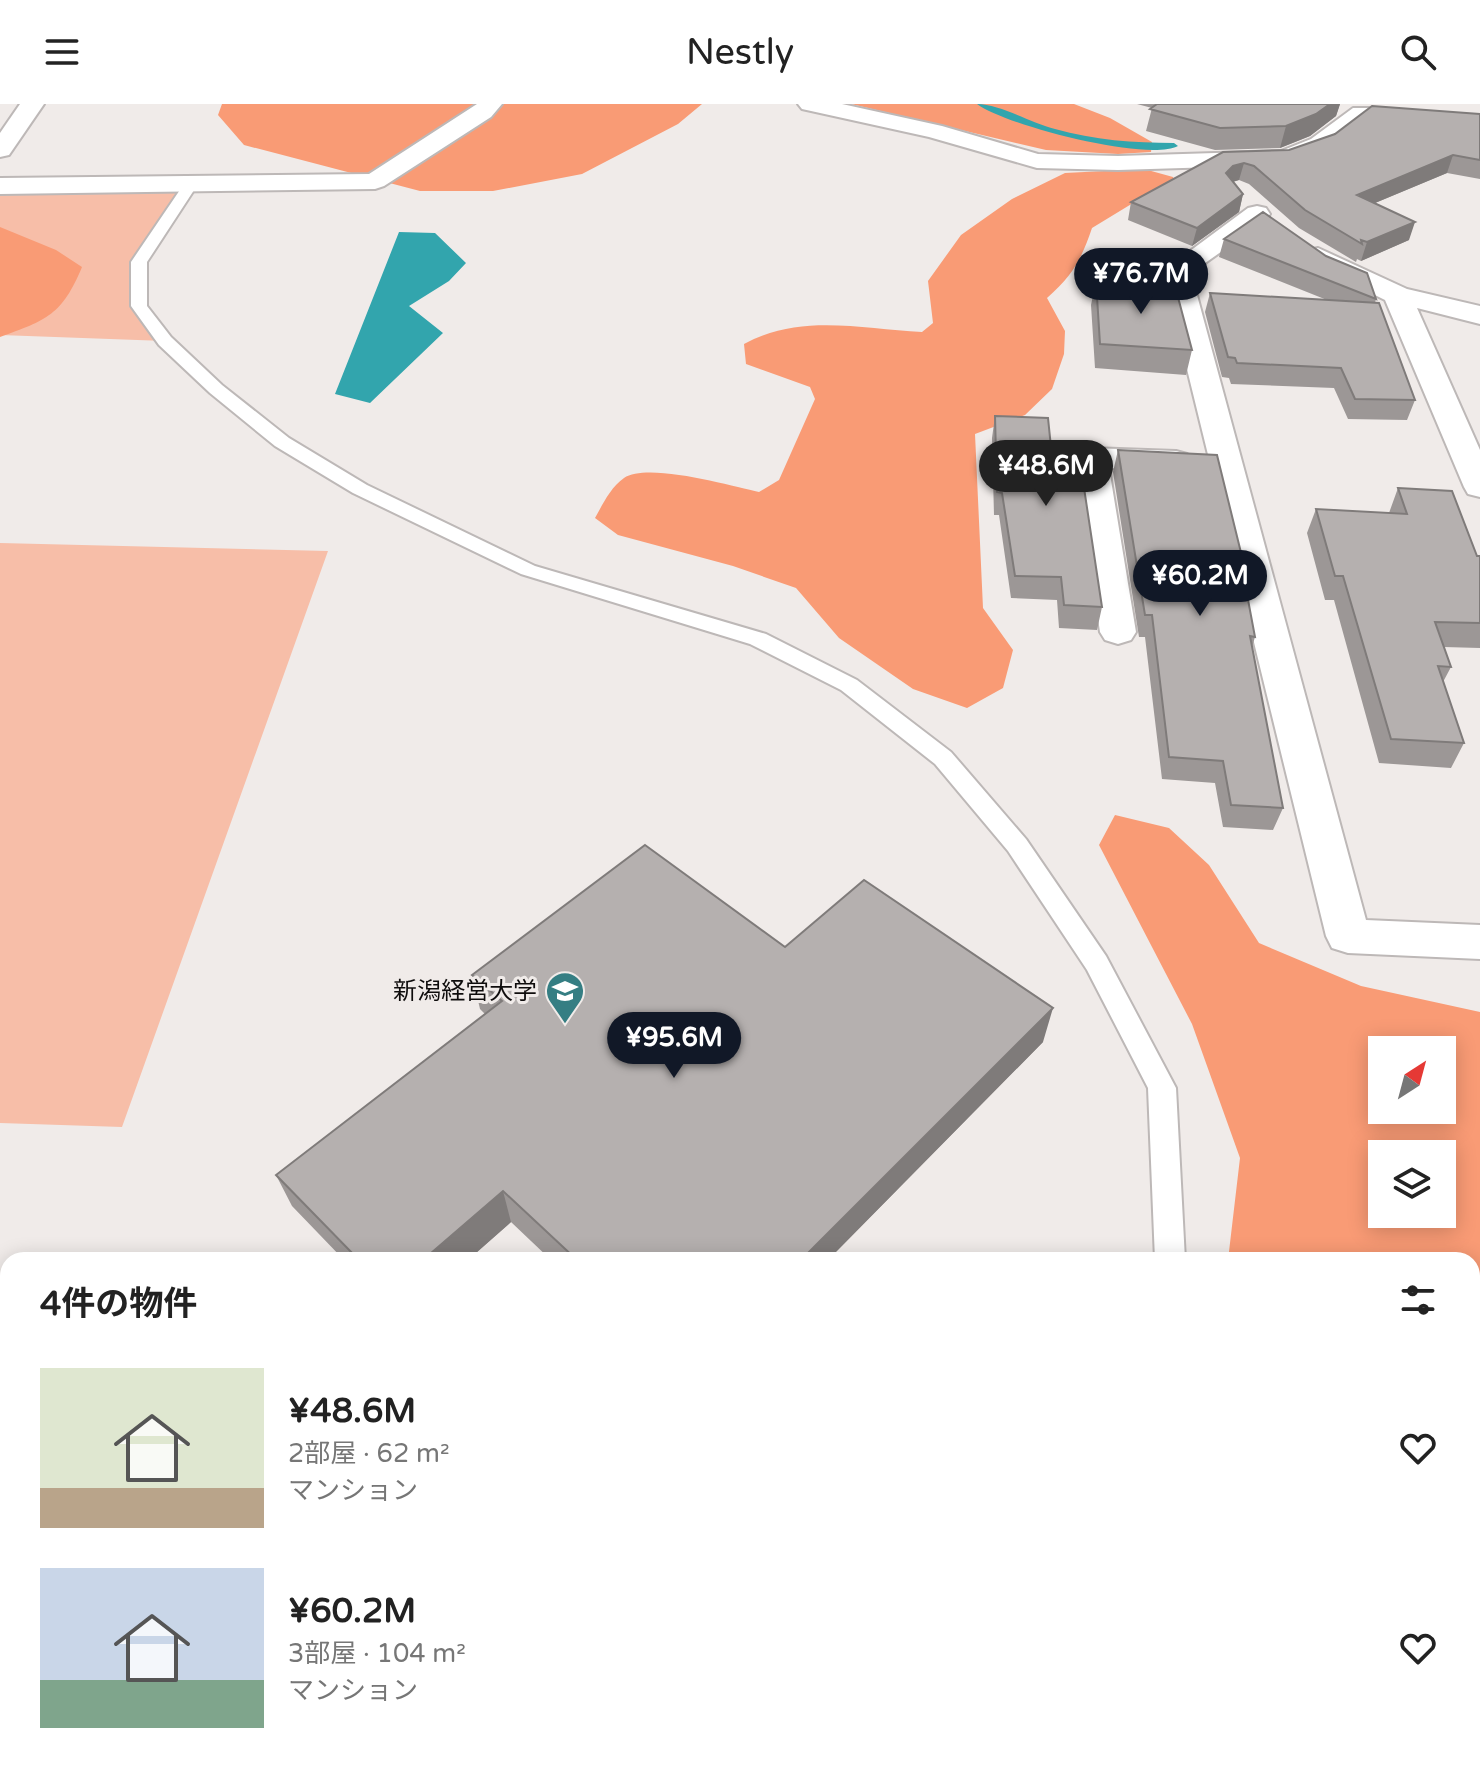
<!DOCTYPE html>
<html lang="ja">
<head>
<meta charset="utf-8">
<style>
  body { margin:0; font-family:"Varela Round","Noto Sans JP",sans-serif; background:#f6f6f6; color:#222; height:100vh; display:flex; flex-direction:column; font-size:30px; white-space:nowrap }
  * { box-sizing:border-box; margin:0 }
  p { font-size:26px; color:#767676 }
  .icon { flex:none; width:44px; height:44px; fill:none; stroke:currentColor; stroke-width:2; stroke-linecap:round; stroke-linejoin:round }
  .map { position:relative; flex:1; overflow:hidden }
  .panel { position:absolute; left:0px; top:1148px; width:1480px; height:514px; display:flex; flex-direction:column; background:#fff; border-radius:24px 24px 0 0; box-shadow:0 4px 20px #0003 }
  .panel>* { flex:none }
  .needle { width:52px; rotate:36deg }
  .controls { position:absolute; left:1368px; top:932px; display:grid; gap:16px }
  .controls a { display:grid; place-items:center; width:88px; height:88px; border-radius:0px; background:#fff; box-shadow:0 4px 20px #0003; font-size:40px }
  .price { position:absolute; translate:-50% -68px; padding:0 18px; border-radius:28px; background:#111827; color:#fff; font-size:26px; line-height:52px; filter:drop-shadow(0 2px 4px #0008) }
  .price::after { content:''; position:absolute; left:50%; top:48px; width:24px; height:18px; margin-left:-12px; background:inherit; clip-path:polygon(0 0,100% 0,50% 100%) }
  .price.active { background:#222; color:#fff }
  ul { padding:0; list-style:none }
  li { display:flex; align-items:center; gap:24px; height:200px; padding:0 40px }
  li span { display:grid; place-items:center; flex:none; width:224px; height:160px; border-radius:0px; color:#555 }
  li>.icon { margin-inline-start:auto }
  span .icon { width:96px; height:96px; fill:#fffc; stroke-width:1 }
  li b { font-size:34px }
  h2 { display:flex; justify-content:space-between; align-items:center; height:96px; padding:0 40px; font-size:34px }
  header { display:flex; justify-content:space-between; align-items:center; height:104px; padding:0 40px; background:#fff; font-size:36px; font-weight:600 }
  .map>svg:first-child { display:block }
</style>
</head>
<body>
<header><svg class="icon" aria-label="menu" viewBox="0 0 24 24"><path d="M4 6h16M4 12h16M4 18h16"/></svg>Nestly<svg class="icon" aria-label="search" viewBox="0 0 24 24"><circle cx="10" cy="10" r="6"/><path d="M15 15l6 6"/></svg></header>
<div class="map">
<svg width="1480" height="1661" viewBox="0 0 1480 1661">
  <rect width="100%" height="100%" fill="#f0ebe9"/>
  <path fill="#f7bea8" d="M191 80 139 158V202L165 237 0 231V82Z
    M0 439 328 447 122 1023 0 1019Z"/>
  <path fill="#f99b75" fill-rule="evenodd" d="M222 0H702L678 20 582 70 493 87H420L244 41 218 11Z
    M851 0H1074L1110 14 1152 38 1151 48 1118 50 1046 46Z
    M1144 65 1173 73 1176 79 1138 96 1092 124C1081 156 1073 171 1047 194L1065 227 1064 250 1052 285 1025 311 975 330 983 504 1013 546 1003 584 967 604 913 585 839 534 796 484 733 462 618 431 595 414C603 400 610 384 624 374 648 358 731 382 759 388L779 376 815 295 810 283 746 260 744 240C800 209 862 225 922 228L933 219 928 177 961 131 1012 95 1065 69Z
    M0 123 56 146 82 163C62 211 47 216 0 233Z
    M1115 711 1169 724 1209 761 1259 839 1361 882 1480 908V1661H1228V1654H1472V1156H1228L1240 1054 1192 920 1099 741ZM1382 946H1442V1006H1382ZM1382 1050H1442V1110H1382Z"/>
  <path fill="#32a5ad" d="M399 128 435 129 466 159 449 177 409 202 443 229 370 299 335 290Z"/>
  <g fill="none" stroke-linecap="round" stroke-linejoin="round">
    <path fill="#32a5ad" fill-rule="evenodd" d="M977 0C1000 0 1031 19 1055 25 1094 36 1134 39 1174 39L1178 42C1147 58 1007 22 977 0Z"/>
    <defs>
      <path id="lane" d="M191 76 198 80 147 158V202L171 233 222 281 289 334 367 381 535 462 766 530 857 576 951 648 1026 735 1106 852 1176 984 1185 1156H1155L1148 984 1087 866 1008 747 935 660 841 586 750 540 521 470 353 389 275 342 210 289 159 241 131 202V158L186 77Z"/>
      <path id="street" d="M477 0H502L491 13 384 82 375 85 0 90V74L369 70Z
        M798 0H842L942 22 1038 50 1118 52 1281 47 1311 35 1353 4H1369L1373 9 1329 45 1284 61 1118 66 1037 64 929 33 802 5Z
        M1257 102 1266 104 1270 110 1266 116 1191 169 1366 816 1480 821V855L1348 849 1332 844 1326 832 1163 167 1248 104Z
        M1318 144 1407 185 1480 202V220L1417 204 1480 346V393L1468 390 1464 383 1385 196 1308 158 1304 152 1308 146Z
        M1091 344 1176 347 1187 350 1192 357 1187 364 1176 367 1109 364 1136 528 1131 536 1118 540 1105 536 1100 528 1075 354 1080 347Z"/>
      <path id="secondary" d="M20 0H44L9 51 0 53V29Z"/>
    </defs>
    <use href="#lane" stroke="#bdb8b7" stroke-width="4"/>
    <use href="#street" stroke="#bdb8b7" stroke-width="4"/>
    <use href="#secondary" stroke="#bdb8b7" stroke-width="4"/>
    <use href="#lane" fill="#fff" fill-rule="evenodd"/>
    <use href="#street" fill="#fff" fill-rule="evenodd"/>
    <use href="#secondary" fill="#fff" fill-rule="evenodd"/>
  </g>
  <path fill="#9c9796" d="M1137 0H1340L1336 12 1310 32 1280 44 1215 46 1146 27 1152 4Z
    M1480 10V75L1447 69 1375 99 1409 136 1361 157 1357 155 1356 158 1299 124 1249 80 1239 76 1233 78 1243 90 1239 108 1192 142 1128 116 1131 98 1223 48 1289 46Z
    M1224 135 1376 195 1375 199 1415 296 1407 316 1348 315 1334 284 1231 280 1229 274 1222 273 1205 208 1210 189 1327 196 1219 153Z
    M1096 177 1192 246 1186 271 1095 264 1091 201Z
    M995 312 1051 343 1102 503 1097 526 1059 524 1057 496 1011 494 999 411H994L992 334Z
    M1118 346 1246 469 1244 474 1255 533 1252 543 1283 704 1273 726 1223 723 1215 679 1162 675 1145 533H1139L1113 368Z
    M1398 384 1477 452H1480V544L1444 543 1451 563 1443 578 1464 639 1451 664 1379 659 1334 496H1325L1307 429 1316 405 1389 409Z
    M785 843 1043 938 828 1156H551L511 1118 468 1156H344L292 1102 276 1071 485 910 480 905 472 871Z"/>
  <path fill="#7f7b7a" d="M1330 0H1340L1336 12 1310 32 1280 44 1286 22Z
    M1453 51 1447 69 1351 109 1357 91Z
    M1244 59 1239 76 1228 79 1226 69 1233 62Z
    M1243 90 1239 108 1192 142 1197 124Z
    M1415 118 1409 136 1361 157 1367 138Z
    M1053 904 1043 938 828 1156H801Z
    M503 1087 511 1118 468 1156H423Z
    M50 1654H96L88 1661H42Z"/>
  <path fill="#b5b0af" stroke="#7f7b7a" stroke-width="2" d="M1157 0H1330L1316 10 1286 22 1220 24 1150 5Z
    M1372 2 1480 10V56L1453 51 1357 91 1415 118 1367 138 1361 136 1362 140 1305 106 1254 62 1244 59 1233 62 1226 69 1243 90 1197 124 1131 98 1223 48 1289 46 1335 30Z
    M1263 108 1326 152 1367 169 1376 195 1224 135Z
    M1096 177 1175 182 1192 246 1100 240Z
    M1210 189 1379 199 1415 296 1355 295 1341 264 1237 259 1235 254 1228 253Z
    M995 312 1048 314 1051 343 1078 344 1102 503 1064 501 1061 473 1015 472 1002 389 997 388Z
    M1118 346 1217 351 1246 469H1243L1255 533 1250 532 1283 704 1231 701 1223 657 1169 653 1152 511H1145Z
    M1398 384 1452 387 1477 452H1480V519L1435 518 1451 563 1438 562 1464 639 1391 635 1343 472H1335L1316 405 1407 410Z
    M645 741 785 843 864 776 1053 904 801 1156H577L503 1087 423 1156H355L357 1154 276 1071 502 897 472 871Z
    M8 1314V1654H50L42 1661H0V1320Z"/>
  <defs>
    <symbol id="university-pin" viewBox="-11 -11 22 30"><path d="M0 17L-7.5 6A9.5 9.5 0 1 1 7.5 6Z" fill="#357e83" stroke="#f0ebe9"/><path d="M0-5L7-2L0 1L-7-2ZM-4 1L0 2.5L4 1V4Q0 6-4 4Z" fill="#fff"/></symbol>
  </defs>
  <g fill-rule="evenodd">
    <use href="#university-pin" x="543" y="865" width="44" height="60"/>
  </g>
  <g text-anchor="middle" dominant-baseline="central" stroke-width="6" stroke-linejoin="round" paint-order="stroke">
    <g font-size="24" fill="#0e0c0c" stroke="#f0ebe9" text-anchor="end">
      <text x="537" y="887">新潟経営大学</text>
    </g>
  </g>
</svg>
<div class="controls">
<a><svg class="needle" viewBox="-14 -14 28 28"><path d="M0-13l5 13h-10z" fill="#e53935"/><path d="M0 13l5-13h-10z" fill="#767676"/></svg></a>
<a><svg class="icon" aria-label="layers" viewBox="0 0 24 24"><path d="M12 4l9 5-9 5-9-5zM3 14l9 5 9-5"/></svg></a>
</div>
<b class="price" style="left:1141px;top:212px">¥76.7M</b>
<b class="price active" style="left:1046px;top:404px">¥48.6M</b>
<b class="price" style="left:1200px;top:514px">¥60.2M</b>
<b class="price" style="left:674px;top:976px">¥95.6M</b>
<section class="panel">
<h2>4件の物件<svg class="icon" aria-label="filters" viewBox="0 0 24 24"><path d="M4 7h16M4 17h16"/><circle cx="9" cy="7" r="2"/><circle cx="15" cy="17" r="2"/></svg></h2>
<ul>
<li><span style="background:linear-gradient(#dfe7d0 75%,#b9a48a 0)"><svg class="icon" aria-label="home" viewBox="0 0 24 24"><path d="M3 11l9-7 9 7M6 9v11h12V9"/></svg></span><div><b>¥48.6M</b><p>2部屋 · 62 m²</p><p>マンション</p></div><svg class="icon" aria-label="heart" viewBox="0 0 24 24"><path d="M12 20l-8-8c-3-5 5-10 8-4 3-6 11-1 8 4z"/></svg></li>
<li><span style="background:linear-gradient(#c9d6e8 70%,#7fa58c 0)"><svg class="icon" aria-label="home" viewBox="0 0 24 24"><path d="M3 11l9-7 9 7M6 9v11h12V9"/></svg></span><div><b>¥60.2M</b><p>3部屋 · 104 m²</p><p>マンション</p></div><svg class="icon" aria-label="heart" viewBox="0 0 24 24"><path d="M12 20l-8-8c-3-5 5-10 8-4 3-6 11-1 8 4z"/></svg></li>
</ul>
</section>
</div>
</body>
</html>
